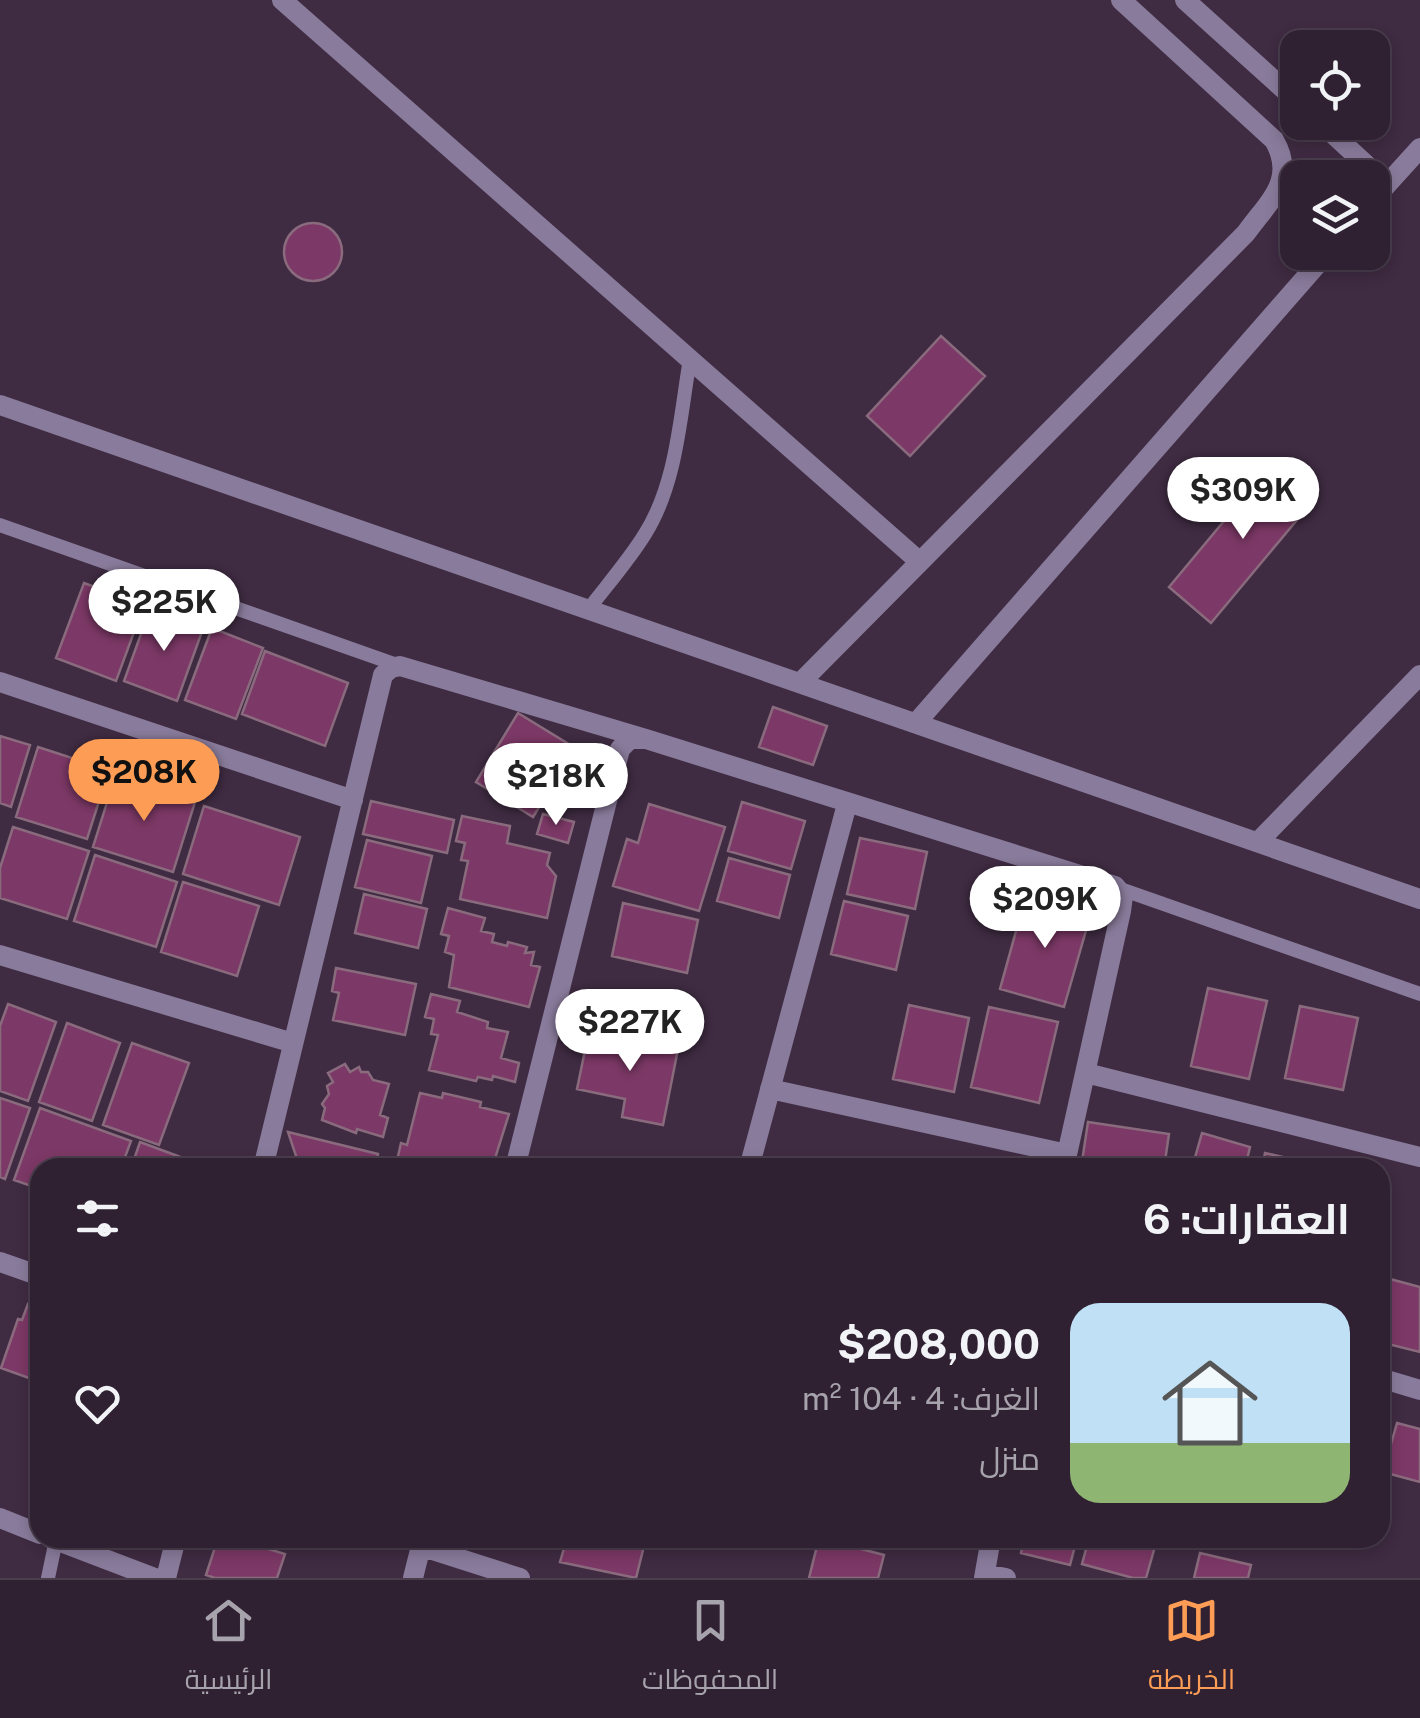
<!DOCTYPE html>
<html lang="ar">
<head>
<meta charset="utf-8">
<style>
  body { margin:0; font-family:"Public Sans",Cairo,sans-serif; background:#3b2d3e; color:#f1f3f6; direction:rtl; height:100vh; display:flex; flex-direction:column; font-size:38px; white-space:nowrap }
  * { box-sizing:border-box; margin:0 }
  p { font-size:32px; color:#a7a3ac }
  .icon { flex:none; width:55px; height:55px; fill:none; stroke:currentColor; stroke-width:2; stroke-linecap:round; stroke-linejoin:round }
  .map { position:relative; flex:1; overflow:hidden; direction:ltr }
  .sheet { position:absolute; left:30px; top:1158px; width:1360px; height:390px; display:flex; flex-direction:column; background:#2f2032; border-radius:30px; box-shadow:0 5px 15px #0003,0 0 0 2px #4a3e4d; direction:rtl }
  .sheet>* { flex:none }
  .fabs { position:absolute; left:1280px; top:30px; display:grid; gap:20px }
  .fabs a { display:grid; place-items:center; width:110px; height:110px; border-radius:20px; background:#2f2032; box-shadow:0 5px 15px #0003,0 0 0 2px #4a3e4d; font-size:50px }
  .price { position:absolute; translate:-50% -85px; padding:0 22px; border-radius:35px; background:#fff; color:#222; font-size:32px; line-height:65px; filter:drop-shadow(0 2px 5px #0008) }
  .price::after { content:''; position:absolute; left:50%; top:60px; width:30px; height:22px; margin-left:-15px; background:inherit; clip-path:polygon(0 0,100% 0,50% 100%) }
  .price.on { background:#fd9d55; color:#111 }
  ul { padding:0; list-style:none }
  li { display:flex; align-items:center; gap:30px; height:250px; padding:0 40px }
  li span { display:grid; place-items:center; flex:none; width:280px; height:200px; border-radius:30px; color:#555 }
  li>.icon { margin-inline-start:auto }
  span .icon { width:120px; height:120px; fill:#fffc; stroke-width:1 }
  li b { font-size:42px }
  h2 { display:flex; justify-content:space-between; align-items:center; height:120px; padding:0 40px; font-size:42px }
  .tab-bar { display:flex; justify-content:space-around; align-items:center; height:140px; border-top:2px solid #4a3e4d; background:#2f2032; font-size:28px; color:#a7a3ac }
  .tab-bar a { display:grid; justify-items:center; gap:5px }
  .tab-bar .on { color:#fd9d55 }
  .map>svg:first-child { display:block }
</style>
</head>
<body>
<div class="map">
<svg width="1420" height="1578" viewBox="0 0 1420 1578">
  <rect width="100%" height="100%" fill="#3f2b42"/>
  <path fill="#7c3866" stroke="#8a6b7e" stroke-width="2.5" d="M284 252a29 29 0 1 1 58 0a29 29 0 1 1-58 0Z
    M941 336 985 376 910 456 867 416Z
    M1274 461 1317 496 1211 623 1169 587Z
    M84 583 144 605 116 681 56 658Z
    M151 606 204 626 177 701 124 681Z
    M212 628 263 648 236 719 185 700Z
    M265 651 348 683 325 746 242 714Z
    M773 707 827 726 813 765 759 747Z
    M518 713 575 748 564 764 585 777 568 805 548 793 533 817 476 782Z
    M0 736 30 745 11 807 0 803Z
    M38 747 109 770 87 839 16 817Z
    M115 777 195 802 173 872 93 847Z
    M371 801 454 820 447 853 363 834Z
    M742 802 805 821 791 869 728 851Z
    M649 804 725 827 699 911 613 886 627 839 638 843Z
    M204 806 300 837 279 905 183 874Z
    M543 814 574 822 568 843 537 834Z
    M462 816 510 826 507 843 550 853 547 865 556 876 547 918 460 899 468 861 461 860 465 843 456 841Z
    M13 827 89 851 67 919 0 898V868Z
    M860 838 927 852 915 909 847 894Z
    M367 840 432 856 421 903 355 887Z
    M95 855 177 882 156 947 74 921Z
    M729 858 790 875 779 918 717 901Z
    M183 882 259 906 237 976 161 952Z
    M364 894 427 909 418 948 355 933Z
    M1026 895 1091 913 1064 1007 1000 989Z
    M844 901 908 916 896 970 831 954Z
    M623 903 698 920 687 973 612 956Z
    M448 908 485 918 481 931 494 934 492 942 507 946 508 942 527 947 525 953 534 952 531 965 540 967 529 1007 449 987 454 955 445 952 449 936 441 934Z
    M336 968 416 984 405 1035 333 1020 339 993 332 991Z
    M1208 988 1267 1001 1249 1079 1191 1066Z
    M431 994 460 1001 457 1012 488 1022 487 1028 508 1032 501 1058 519 1063 515 1082 493 1076 492 1080 478 1077 476 1081 429 1070 438 1035 431 1034 434 1019 425 1017Z
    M8 1004 56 1022 28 1101 0 1091V1026Z
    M909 1005 969 1018 954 1092 893 1079Z
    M1300 1006 1358 1018 1343 1090 1285 1078Z
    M989 1007 1058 1022 1039 1103 971 1087Z
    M67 1023 120 1043 92 1121 39 1102Z
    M589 1031 678 1049 663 1125 622 1117 625 1099 577 1089Z
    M132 1043 189 1063 159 1145 103 1125Z
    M345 1064 350 1072 359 1067 361 1072H368L373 1080 389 1084 380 1115 388 1118 383 1137 357 1129 356 1133 322 1120 325 1108 322 1104 329 1094 327 1086 333 1082 328 1073Z
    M420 1093 442 1098 443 1093 481 1102 480 1107 509 1114 492 1168 396 1165 401 1143 407 1145Z
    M0 1098 30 1108 5 1179 0 1177Z
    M40 1108 131 1141 121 1168H40V1189L14 1180Z
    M1088 1122 1169 1134 1164 1168H1081Z
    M288 1132 378 1154 375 1168H300Z
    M1202 1133 1250 1147 1245 1168H1192Z
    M140 1142 210 1168H131Z
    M1265 1153 1326 1167 1262 1168Z
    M1390 1279 1420 1287V1352L1380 1342V1317Z
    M28 1304 40 1309V1382L1 1368 18 1319 22 1320Z
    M1397 1423 1420 1429V1482L1383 1472Z
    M218 1538H233L285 1554 277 1578H215L206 1575Z
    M567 1538H646L636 1578 560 1562Z
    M819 1538 884 1555 878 1578H809Z
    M1024 1538H1077L1070 1565 1021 1553Z
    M1089 1538H1137L1156 1543 1146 1578H1133L1082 1564Z
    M1200 1553 1251 1565 1248 1578H1194Z"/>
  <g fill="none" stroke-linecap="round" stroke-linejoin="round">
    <path stroke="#897b9b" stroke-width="14" d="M0 525 400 666
      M588 610C607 585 629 560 645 534 677 483 680 416 690 359
      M1115 887 1420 994
      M48 1578 56 1540"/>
    <path stroke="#897b9b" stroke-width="20" d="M282 0 920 562
      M1185 0 1298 102
      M1320 122 1387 184
      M1372 201 1420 148
      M0 405 1420 899
      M0 682 353 800
      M800 683 1246 233C1269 201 1297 180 1274 140L1121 0
      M916 723 1328 252
      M1258 842 1420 675
      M0 955 293 1043
      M1086 1073 1420 1157
      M770 1089 1067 1154
      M263 1168 383 675 391 668 400 666 646 739
      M515 1168 620 749 630 739H646L1115 886 1123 896 1121 911 1064 1168
      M749 1168 847 804
      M0 1262 40 1276
      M1380 1378 1420 1390
      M0 1518 40 1534
      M50 1538 155 1578
      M420 1546 520 1578
      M985 1574 1006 1578
      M166 1578 176 1538
      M413 1578 423 1538
      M984 1578 991 1538"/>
  </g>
</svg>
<div class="fabs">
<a><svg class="icon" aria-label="locate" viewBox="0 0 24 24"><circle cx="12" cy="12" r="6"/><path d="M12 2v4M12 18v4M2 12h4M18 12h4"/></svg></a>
<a><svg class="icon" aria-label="layers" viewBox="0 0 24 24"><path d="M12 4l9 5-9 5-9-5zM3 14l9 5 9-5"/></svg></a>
</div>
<b class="price" style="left:1243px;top:542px">$309K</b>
<b class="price" style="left:164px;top:654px">$225K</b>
<b class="price on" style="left:144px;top:824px">$208K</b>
<b class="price" style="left:556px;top:828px">$218K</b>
<b class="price" style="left:1045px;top:951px">$209K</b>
<b class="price" style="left:630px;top:1074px">$227K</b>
<section class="sheet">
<h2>العقارات: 6<svg class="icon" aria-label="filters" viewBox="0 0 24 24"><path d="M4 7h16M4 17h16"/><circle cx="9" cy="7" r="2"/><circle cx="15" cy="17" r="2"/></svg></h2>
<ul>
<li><span style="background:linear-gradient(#bfe0f5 70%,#8fb573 0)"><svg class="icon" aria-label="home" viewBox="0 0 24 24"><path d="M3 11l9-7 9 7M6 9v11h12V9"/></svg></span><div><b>$208,000</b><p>الغرف: 4 · 104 m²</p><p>منزل</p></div><svg class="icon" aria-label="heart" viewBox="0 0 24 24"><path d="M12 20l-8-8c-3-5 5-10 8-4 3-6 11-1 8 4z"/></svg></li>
</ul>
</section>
</div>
<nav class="tab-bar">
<a class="on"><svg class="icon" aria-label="map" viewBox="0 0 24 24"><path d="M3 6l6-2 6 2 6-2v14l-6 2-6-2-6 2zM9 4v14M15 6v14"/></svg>الخريطة</a>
<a><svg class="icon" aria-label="saved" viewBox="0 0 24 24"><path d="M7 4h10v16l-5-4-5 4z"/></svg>المحفوظات</a>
<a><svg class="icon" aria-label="home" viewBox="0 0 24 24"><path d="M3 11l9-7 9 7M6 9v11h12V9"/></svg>الرئيسية</a>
</nav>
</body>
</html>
